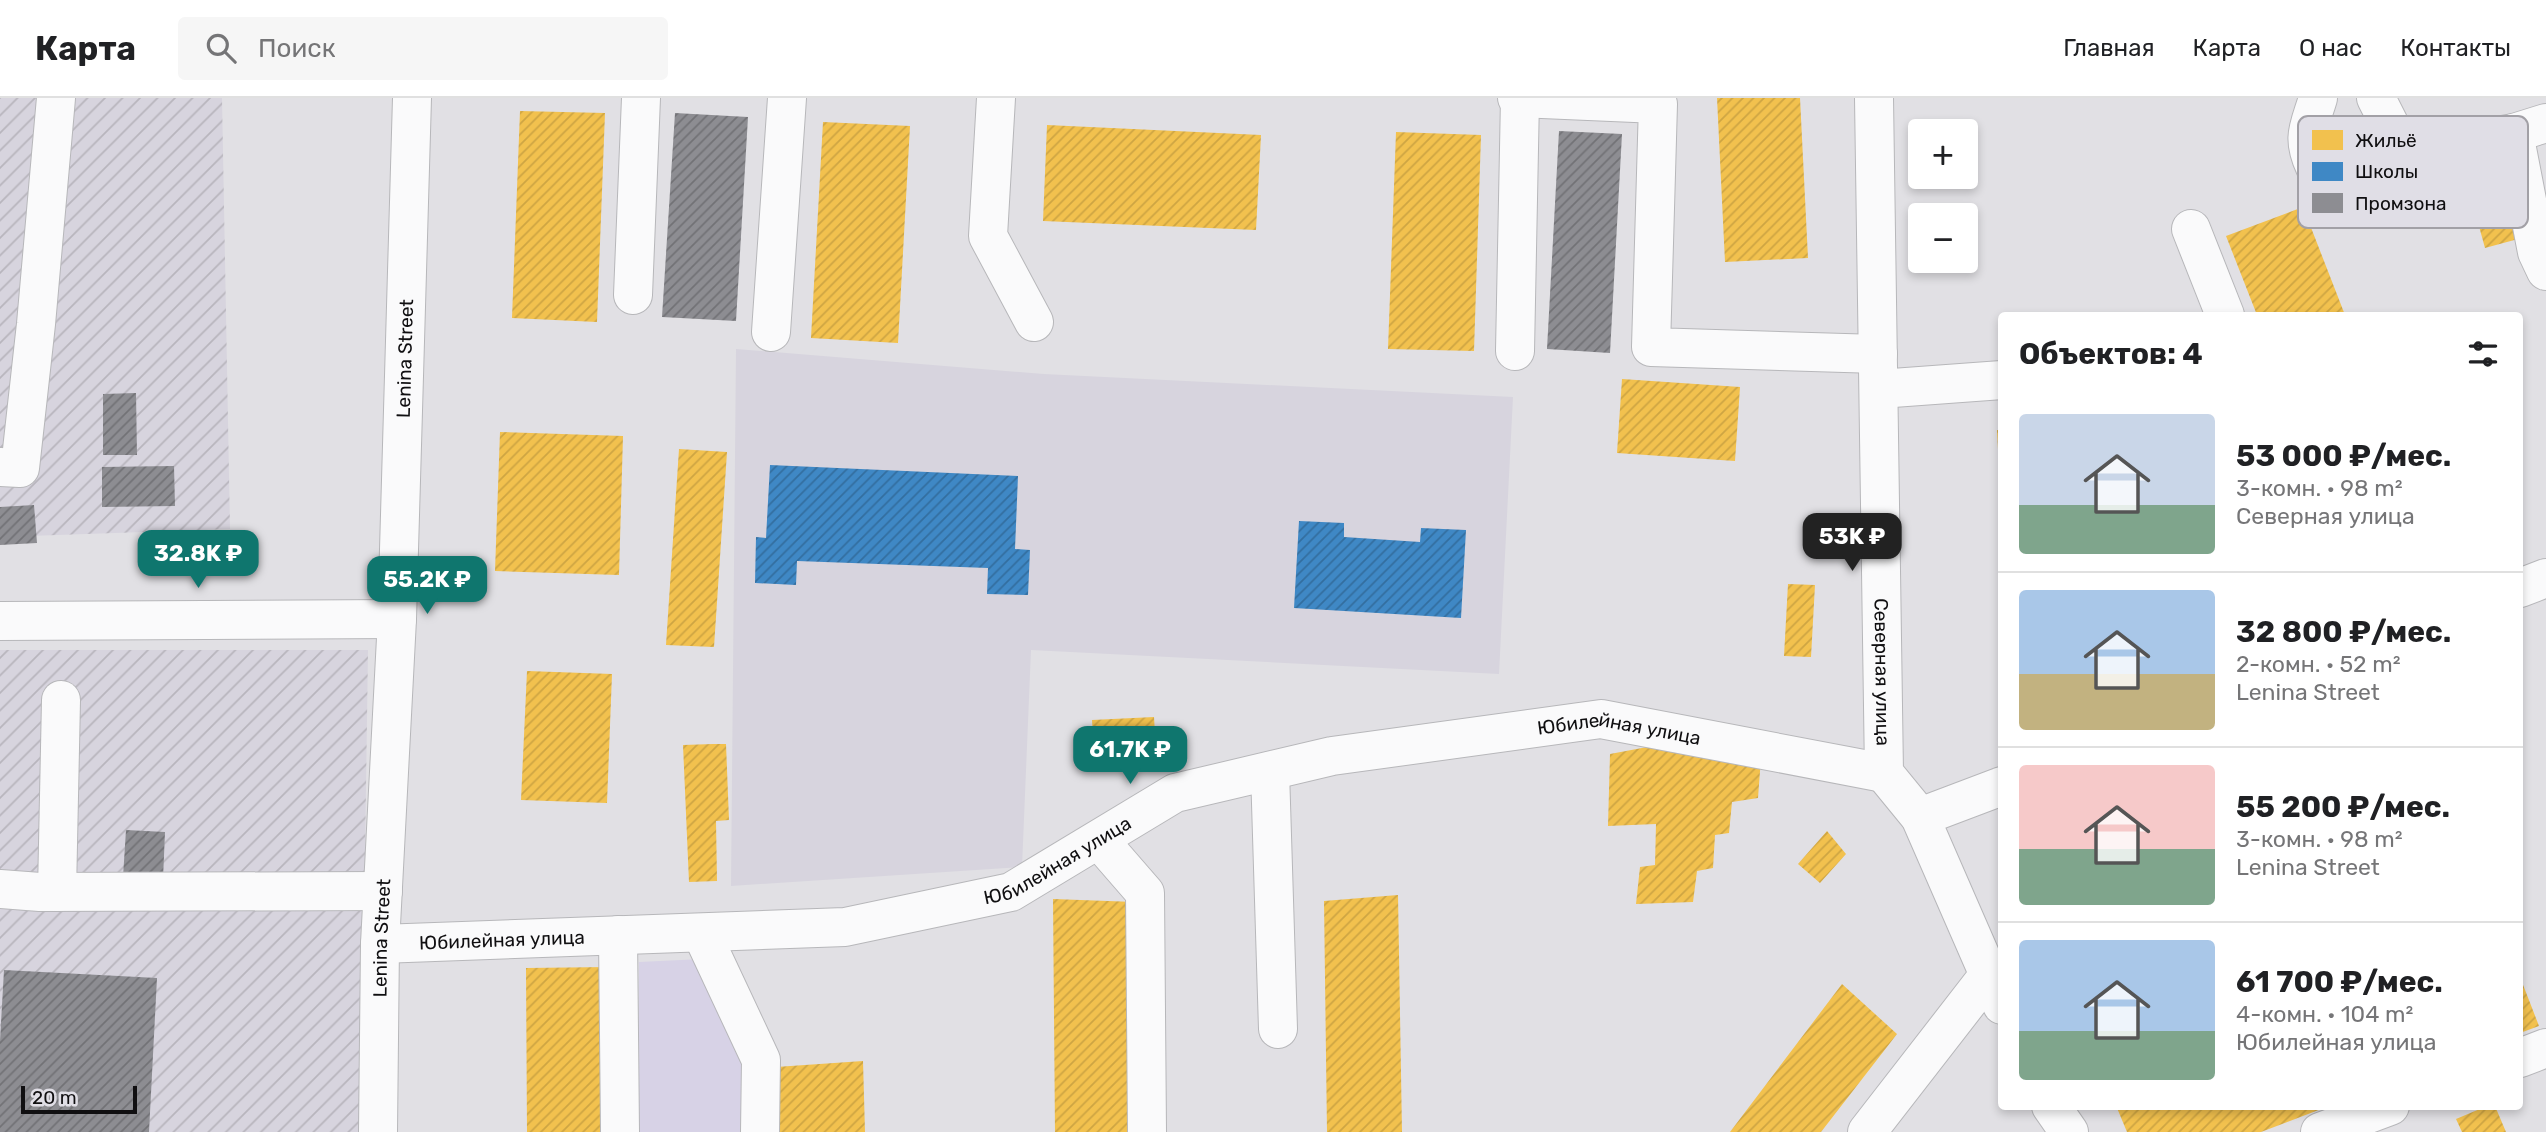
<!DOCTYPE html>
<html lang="ru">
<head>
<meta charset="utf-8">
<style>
  body { margin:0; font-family:Rubik,sans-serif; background:#f6f6f6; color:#202124; height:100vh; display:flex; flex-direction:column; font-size:26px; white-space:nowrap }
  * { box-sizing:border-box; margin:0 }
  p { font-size:23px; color:#757577 }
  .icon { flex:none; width:38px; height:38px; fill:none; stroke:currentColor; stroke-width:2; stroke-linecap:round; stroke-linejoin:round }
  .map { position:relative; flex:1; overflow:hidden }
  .sheet { position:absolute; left:1998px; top:214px; width:525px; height:798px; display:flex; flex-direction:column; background:#fff; border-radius:7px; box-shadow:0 4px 10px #0003 }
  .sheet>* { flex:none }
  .controls { position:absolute; left:1908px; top:21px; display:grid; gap:14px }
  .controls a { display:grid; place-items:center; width:70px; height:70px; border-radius:7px; background:#fff; box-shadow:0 4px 10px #0003; font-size:35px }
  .scale { position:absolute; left:21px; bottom:18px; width:116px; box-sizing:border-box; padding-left:7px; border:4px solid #100f11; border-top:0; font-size:19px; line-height:24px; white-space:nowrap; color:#100f11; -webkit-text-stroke:5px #e0dee6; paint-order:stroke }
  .price { position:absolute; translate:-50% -60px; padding:0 16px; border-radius:14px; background:#0f766e; color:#fff; font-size:23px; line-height:46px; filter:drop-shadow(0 2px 4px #0008) }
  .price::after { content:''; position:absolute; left:50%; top:42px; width:21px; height:16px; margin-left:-10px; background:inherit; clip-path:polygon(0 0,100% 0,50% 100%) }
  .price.selected { background:#222; color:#fff }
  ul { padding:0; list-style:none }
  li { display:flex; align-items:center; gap:21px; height:175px; padding:0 21px }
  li+li { border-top:2px solid #e0e0e0 }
  li span { display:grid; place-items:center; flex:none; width:196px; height:140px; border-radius:7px; color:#555 }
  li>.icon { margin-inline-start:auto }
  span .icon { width:84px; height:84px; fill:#fffc; stroke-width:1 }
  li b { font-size:30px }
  h2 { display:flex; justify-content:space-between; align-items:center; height:84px; padding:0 21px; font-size:30px }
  header { display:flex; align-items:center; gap:42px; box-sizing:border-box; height:98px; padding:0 35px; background:#fff; border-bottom:2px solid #e0e0e0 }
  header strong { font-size:33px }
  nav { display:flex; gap:38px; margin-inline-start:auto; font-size:24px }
  .search { width:490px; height:63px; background:#f6f6f6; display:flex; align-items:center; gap:18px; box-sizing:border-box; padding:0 24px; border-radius:7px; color:#757577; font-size:26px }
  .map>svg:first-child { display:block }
</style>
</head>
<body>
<header>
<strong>Карта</strong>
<div class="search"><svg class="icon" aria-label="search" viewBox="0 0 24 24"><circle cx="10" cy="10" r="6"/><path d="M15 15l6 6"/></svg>Поиск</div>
<nav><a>Главная</a><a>Карта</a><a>О нас</a><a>Контакты</a></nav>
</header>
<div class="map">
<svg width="2546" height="1034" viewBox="0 0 2546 1034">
  <defs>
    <pattern id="industrial-furrows" width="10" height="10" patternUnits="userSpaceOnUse" patternTransform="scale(1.75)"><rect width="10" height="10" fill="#d7d4de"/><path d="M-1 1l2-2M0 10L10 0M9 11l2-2" fill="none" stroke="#b8b5bd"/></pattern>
    <pattern id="homes-hatch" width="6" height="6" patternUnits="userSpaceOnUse" patternTransform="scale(1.75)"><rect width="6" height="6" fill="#f2c14e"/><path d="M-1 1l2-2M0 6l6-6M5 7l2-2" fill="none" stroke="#cea543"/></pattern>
    <pattern id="schools-hatch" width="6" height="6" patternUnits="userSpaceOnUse" patternTransform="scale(1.75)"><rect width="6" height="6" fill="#3f88c5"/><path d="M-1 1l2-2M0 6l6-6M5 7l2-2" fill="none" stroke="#336e9f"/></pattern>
    <pattern id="industry-hatch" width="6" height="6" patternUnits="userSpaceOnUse" patternTransform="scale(1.75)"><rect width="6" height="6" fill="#8d8d92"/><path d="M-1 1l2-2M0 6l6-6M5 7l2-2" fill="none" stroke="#727276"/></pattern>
  </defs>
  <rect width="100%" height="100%" fill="#e1e0e4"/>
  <path fill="#d7d4de" d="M736 251 1044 276 1513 299 1499 576 1031 552 1022 769 731 788Z"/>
  <path fill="url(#industrial-furrows)" d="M0 0H222L230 431 0 439Z
    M0 552H368L361 1034H0Z"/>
  <path fill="#d7d2e6" d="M702 861 748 970V1034H638L639 864Z"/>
  <path fill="url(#homes-hatch)" d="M1717 0H1800L1808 160 1725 164Z
    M520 13 605 15 597 224 512 220Z
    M823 24 910 28 898 245 811 240Z
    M1047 27 1261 37 1256 132 1043 123Z
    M1396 34 1481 37 1474 253 1388 251Z
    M2502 83 2518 141 2485 150 2469 92Z
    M2303 109 2345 217H2257L2226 138Z
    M1622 281 1740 289 1735 363 1617 355Z
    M1997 332H2002V390H2000Z
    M500 334 623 338 619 477 495 473Z
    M679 351 727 354 714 549 666 547Z
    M1788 486 1815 487 1811 559 1784 558Z
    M527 573 612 576 607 705 521 702Z
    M1154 619 1156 652 1094 655 1092 622Z
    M1674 644 1761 660 1758 700 1732 704 1729 735 1715 737 1713 770 1697 773 1693 804 1636 806 1640 769 1655 767 1656 726 1608 728 1610 656Z
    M713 646H726L729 722 716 723 717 783 689 784 683 647Z
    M1827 733 1846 756 1820 785 1798 766Z
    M1398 797 1402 1034H1327L1324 803Z
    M1053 801 1135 804 1139 1034H1055Z
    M609 869 608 1034H527L526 870Z
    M2520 879 2539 928 2520 935Z
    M1842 886 1897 936 1821 1034H1730Z
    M863 963 865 1034H778L776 969Z
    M2121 1008H2329L2261 1034H2127L2117 1010Z
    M2487 1008H2495L2506 1034H2462L2456 1021Z"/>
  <path fill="url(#schools-hatch)" d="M770 367 1018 378 1015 451 1030 452 1028 497 987 496 988 470 797 463 796 487 755 485 756 439 766 440Z
    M1299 423 1344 425V439L1420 444 1421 430 1466 432 1461 520 1294 510Z"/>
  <path fill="url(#industry-hatch)" d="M675 15 748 19 736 223 662 219Z
    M1559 33 1622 36 1610 255 1547 251Z
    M136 295 137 357H103V296Z
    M174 368 175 408 102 409V369Z
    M34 407 37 445 0 447V409Z
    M126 732 165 734 163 781 123 779Z
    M4 872 157 880 149 1034H0V943Z"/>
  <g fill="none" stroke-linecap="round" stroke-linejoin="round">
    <defs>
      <g id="minor">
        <path d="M996 0 988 138 1034 224"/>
        <path d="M1517 0 1658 6 1651 249 1878 256"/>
        <path id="s1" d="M1874 0 1884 675 1920 719 2002 907"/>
        <path d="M2318 0C2309 30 2301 39 2315 69L2329 72 2404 55"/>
        <path d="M2376 0 2404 55 2514 35 2537 154 2546 173"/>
        <path d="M2514 35 2546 25"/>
        <path d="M2191 131 2225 217"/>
        <path d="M633 197 641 0"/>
        <path d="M771 234 787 0"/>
        <path d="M1515 253 1520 0"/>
        <path d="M1879 291 2002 282"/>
        <path d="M0 369 20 370 36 226 56 0"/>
        <path d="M2520 490 2546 480"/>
        <path d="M0 523 397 521"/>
        <path d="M1270 673 1278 931"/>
        <path d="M1920 719 2002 688"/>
        <path d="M1099 742 1145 795 1147 1034"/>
        <path d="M0 791 40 794 383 793"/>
        <path d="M57 794 61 602"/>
        <path d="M702 836 761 962 760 1034"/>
        <path d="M618 837 620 1034"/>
        <path id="s2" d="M380 846 845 829 1011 794 1175 695 1332 658 1601 621 1884 675"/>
        <path d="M2520 960 2546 950"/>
        <path d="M2051 1008 2069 1034"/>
        <path d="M1867 1034 1988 878 2002 872"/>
        <path d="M2320 1034 2390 1008"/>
      </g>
      <g id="major">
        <path id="s3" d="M378 1034 380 846 397 521 412 0"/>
      </g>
    </defs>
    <use href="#minor" stroke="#b7b7ba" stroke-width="40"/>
    <use href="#major" stroke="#b7b7ba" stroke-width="40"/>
    <use href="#minor" stroke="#fafafb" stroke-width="38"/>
    <use href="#major" stroke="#fafafb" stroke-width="38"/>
  </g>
  <g text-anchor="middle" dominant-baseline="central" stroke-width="7" stroke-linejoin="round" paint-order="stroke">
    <g font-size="19" fill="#100f11" stroke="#e0dee6">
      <text stroke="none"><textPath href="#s3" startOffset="774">Lenina Street</textPath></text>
      <text stroke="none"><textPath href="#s1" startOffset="574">Северная улица</textPath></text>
      <text stroke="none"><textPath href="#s2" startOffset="1278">Юбилейная улица</textPath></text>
      <text stroke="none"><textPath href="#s2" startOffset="690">Юбилейная улица</textPath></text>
      <text stroke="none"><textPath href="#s3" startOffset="194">Lenina Street</textPath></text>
      <text stroke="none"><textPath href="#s2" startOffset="122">Юбилейная улица</textPath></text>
    </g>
  </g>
  <rect x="2298" y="18" width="230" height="112" rx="10" fill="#e0dee6" stroke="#a2a0a6" stroke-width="2"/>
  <rect x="2312" y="32" width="31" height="20" fill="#f2c14e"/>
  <rect x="2312" y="64" width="31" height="19" fill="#3f88c5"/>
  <rect x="2312" y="95" width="31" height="20" fill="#8d8d92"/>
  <g font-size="19" fill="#100f11">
    <text x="2355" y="49">Жильё</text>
    <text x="2355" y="80">Школы</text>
    <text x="2355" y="112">Промзона</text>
  </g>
</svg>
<div class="controls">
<a>+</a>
<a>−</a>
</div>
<div class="scale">20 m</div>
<b class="price selected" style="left:1852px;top:475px">53K ₽</b>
<b class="price" style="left:198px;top:492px">32.8K ₽</b>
<b class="price" style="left:427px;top:518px">55.2K ₽</b>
<b class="price" style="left:1130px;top:688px">61.7K ₽</b>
<section class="sheet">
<h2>Объектов: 4<svg class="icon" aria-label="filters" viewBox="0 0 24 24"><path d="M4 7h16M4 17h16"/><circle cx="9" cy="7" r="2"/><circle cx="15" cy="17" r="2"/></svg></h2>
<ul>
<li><span style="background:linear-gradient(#c9d6e8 65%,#7fa58c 0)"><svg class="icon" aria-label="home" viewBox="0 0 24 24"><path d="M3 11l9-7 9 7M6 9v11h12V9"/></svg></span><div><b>53 000 ₽/мес.</b><p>3-комн. · 98 m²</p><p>Северная улица</p></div></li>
<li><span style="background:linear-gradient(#a9c7e8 60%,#c2b280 0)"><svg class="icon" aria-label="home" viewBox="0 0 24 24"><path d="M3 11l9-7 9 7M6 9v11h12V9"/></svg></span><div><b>32 800 ₽/мес.</b><p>2-комн. · 52 m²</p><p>Lenina Street</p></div></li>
<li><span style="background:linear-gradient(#f6c9c9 60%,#7fa58c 0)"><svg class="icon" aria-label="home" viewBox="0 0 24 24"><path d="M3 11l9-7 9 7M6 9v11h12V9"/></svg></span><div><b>55 200 ₽/мес.</b><p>3-комн. · 98 m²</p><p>Lenina Street</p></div></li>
<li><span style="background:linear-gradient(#a9c7e8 65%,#7fa58c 0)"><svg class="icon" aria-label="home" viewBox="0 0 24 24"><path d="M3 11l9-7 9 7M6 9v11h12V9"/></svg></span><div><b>61 700 ₽/мес.</b><p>4-комн. · 104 m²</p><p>Юбилейная улица</p></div></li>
</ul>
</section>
</div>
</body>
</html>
